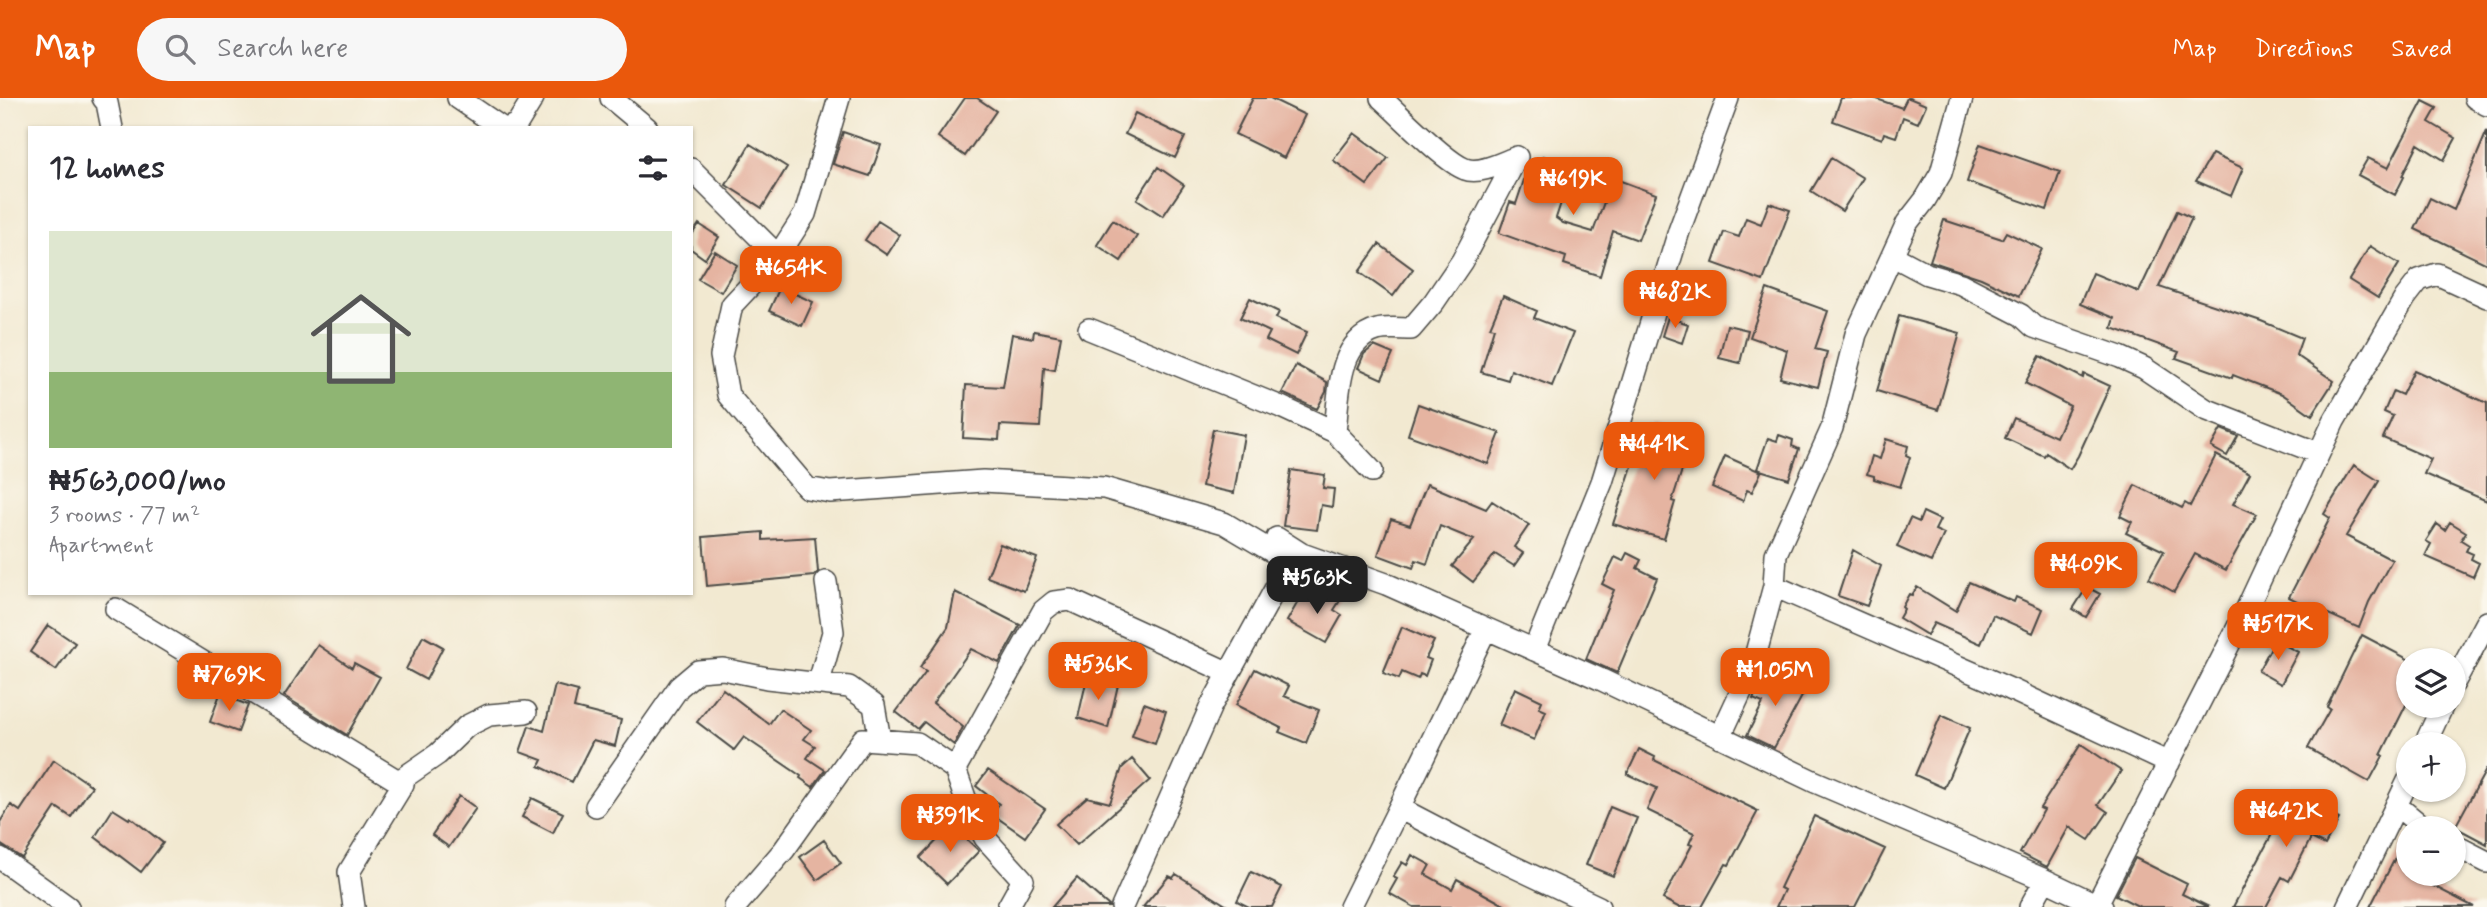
<!DOCTYPE html>
<html lang="en">
<head>
<meta charset="utf-8">
<style>
  body { margin:0; font-family:Mynerve,sans-serif; background:#f7f7f7; color:#2b2b33; height:100vh; display:flex; flex-direction:column; font-size:26px; white-space:nowrap }
  * { box-sizing:border-box; margin:0 }
  p { font-size:23px; color:#7c7c81 }
  .icon { flex:none; width:38px; height:38px; fill:none; stroke:currentColor; stroke-width:2; stroke-linecap:round; stroke-linejoin:round }
  .map { position:relative; flex:1; overflow:hidden }
  .side { position:absolute; left:28px; top:28px; width:665px; height:469px; display:flex; flex-direction:column; background:#fff; border-radius:0px; box-shadow:0 2px 5px #0004 }
  .side>* { flex:none }
  .fabs { position:absolute; left:2396px; top:550px; display:grid; gap:14px }
  .fabs a { display:grid; place-items:center; width:70px; height:70px; border-radius:50%; background:#fff; box-shadow:0 2px 5px #0004; font-size:35px }
  .price { position:absolute; translate:-50% -60px; padding:0 16px; border-radius:14px; background:#ea580c; color:#fff; font-size:23px; line-height:46px; filter:drop-shadow(0 2px 4px #0008) }
  .price::after { content:''; position:absolute; left:50%; top:42px; width:21px; height:16px; margin-left:-10px; background:inherit; clip-path:polygon(0 0,100% 0,50% 100%) }
  .price.on { background:#222; color:#fff }
  ul { padding:0; list-style:none }
  li { display:grid; align-content:center; gap:14px; height:371px; padding:0 21px }
  li+li { border-top:2px solid #e1e1e2 }
  li span { display:grid; place-items:center; height:217px; border-radius:0px; color:#555 }
  li>.icon { margin-inline-start:auto }
  span .icon { width:126px; height:126px; fill:#fffc; stroke-width:1 }
  li b { font-size:30px }
  h2 { display:flex; justify-content:space-between; align-items:center; height:84px; padding:0 21px; font-size:30px }
  header { display:flex; align-items:center; gap:42px; box-sizing:border-box; height:98px; padding:0 35px; background:#ea580c; color:#fff }
  header strong { font-size:33px }
  nav { display:flex; gap:38px; margin-inline-start:auto; font-size:24px }
  .search { width:490px; height:63px; background:#f7f7f7; display:flex; align-items:center; gap:18px; box-sizing:border-box; padding:0 24px; border-radius:38px; color:#7c7c81; font-size:26px }
  .map>svg:first-child { display:block }
</style>
</head>
<body>
<header>
<strong>Map</strong>
<div class="search"><svg class="icon" aria-label="search" viewBox="0 0 24 24"><circle cx="10" cy="10" r="6"/><path d="M15 15l6 6"/></svg>Search here</div>
<nav><a>Map</a><a>Directions</a><a>Saved</a></nav>
</header>
<div class="map">
<svg width="2487" height="809" viewBox="0 0 2487 809">
  <rect width="100%" height="100%" fill="#fbf7ec"/>
  <filter id="ink" filterUnits="userSpaceOnUse"><feTurbulence type="fractalNoise" baseFrequency=".0143" numOctaves="2"/><feDisplacementMap in="SourceGraphic" scale="14" xChannelSelector="R" yChannelSelector="G"/><feConvolveMatrix kernelMatrix="1 2 1 2 8 2 1 2 1" color-interpolation-filters="sRGB"/></filter>
  <filter id="wash" filterUnits="userSpaceOnUse"><feTurbulence type="fractalNoise" baseFrequency=".00686" numOctaves="4" result="noise"/><feDisplacementMap in="SourceGraphic" scale="28" xChannelSelector="R" yChannelSelector="G"/><feGaussianBlur stdDeviation="1.57" result="paint"/><feColorMatrix in="noise" values="0 0 0 0 0 0 0 0 0 0 0 0 0 0 0 0 0 1.4 0 .05"/><feComposite in="paint" operator="in"/></filter>
  <g filter="url(#wash)">
    <rect width="100%" height="100%" fill="#f2e9d1"/>
    <g id="blocks">
      <path fill="#e5b4a1" d="M965 0H977L996 13 965 58 938 39Z
        M1253 0H1270L1305 17 1284 60 1235 36Z
        M1841 0H1874L1902 10 1907 0H1909L1926 7 1918 25 1903 19 1896 39 1884 35 1882 41 1833 23Z
        M2423 3 2437 10 2429 24 2456 40 2444 62 2418 46 2402 78 2404 79 2395 97 2358 77 2368 60 2388 70Z
        M1135 15 1185 39 1175 60 1125 36Z
        M2487 33V166L2415 131 2430 100 2454 112Z
        M843 34 881 47 870 78 833 66Z
        M1354 35 1388 60 1367 87 1333 62Z
        M750 46 787 69 762 110 726 87Z
        M1980 46 2060 74 2047 112 1967 84Z
        M2212 56 2243 70 2231 98 2196 83Z
        M1543 58 1562 65 1559 74 1570 77 1556 120 1563 125 1593 134 1613 80 1656 96 1638 142 1613 133 1600 178 1564 166 1566 159 1499 135 1510 104 1516 106 1530 64 1540 67Z
        M1831 60 1863 80 1842 113 1811 93Z
        M1158 69 1184 87 1163 118 1137 101Z
        M1769 105 1790 112 1763 183 1713 165 1724 134 1739 139 1746 120 1761 126Z
        M2177 113 2192 120 2159 189 2261 223 2302 240 2296 257 2334 283 2312 317 2282 296 2233 277 2232 280 2176 260 2179 254 2112 230 2115 220 2080 206 2093 175 2139 194Z
        M1113 122 1137 138 1121 163 1097 147Z
        M1944 122 2002 141 2006 134 2042 151 2019 198 1981 180 1930 163Z
        M878 123 900 137 887 157 865 142Z
        M699 126 719 139 705 161 691 151V138Z
        M1379 146 1413 171 1393 198 1359 174Z
        M2370 148 2399 166 2378 200 2349 182Z
        M715 153 737 167 721 194 698 181Z
        M780 189 813 204 802 228 769 213Z
        M1767 191 1828 213 1815 251 1827 254 1818 289 1780 280 1787 252 1750 239Z
        M1503 198 1537 213 1534 220 1573 235 1552 288 1511 272 1508 282 1481 274 1494 230 1490 229Z
        M1250 200 1279 214 1276 220 1307 234 1296 257 1266 242 1270 234 1240 220Z
        M1899 218 1960 235 1938 312 1877 293Z
        M1668 219 1688 226 1682 245 1662 238Z
        M1727 227 1748 232 1740 265 1719 260Z
        M1034 233 1061 238 1055 272 1044 270 1040 329 1000 327 999 342 963 340 966 287 1003 289 1012 236 1033 240Z
        M1374 248 1393 256 1382 281 1358 270 1364 256Z
        M2040 258 2083 280 2084 276 2110 288 2078 358 2070 371 2046 355 2044 358 2005 340 2014 320 2056 339 2070 308 2025 285Z
        M1296 267 1327 284 1326 294 1317 311 1282 295Z
        M2414 272 2487 305V403L2424 376 2431 361 2383 340 2393 318 2384 314 2393 293 2402 297Z
        M1418 306 1500 335 1488 366 1408 337Z
        M1653 325 1693 338 1672 403 1675 404 1664 441 1613 426 1639 347 1645 349Z
        M1213 331 1244 337 1234 395 1202 388Z
        M2221 331 2238 338 2227 358 2211 349Z
        M1779 337 1793 342 1792 348 1799 351 1789 381 1757 371 1768 340 1777 343Z
        M1886 341 1908 348 1906 357 1910 359 1900 389 1874 381V378L1867 376 1872 358 1880 361Z
        M2216 357 2250 375 2233 406 2257 416 2226 472 2195 456 2174 494 2149 480 2164 453 2126 435 2132 424 2120 418 2135 387 2182 410 2185 405 2190 408Z
        M1725 358 1761 374 1752 394 1747 392 1743 403 1712 389Z
        M2354 367 2379 383 2346 438 2392 462 2369 504 2359 530 2324 514 2323 516 2289 499 2330 420 2324 416Z
        M1291 372 1325 377 1323 390 1334 391 1332 409 1321 407 1317 432 1283 428Z
        M1427 386 1486 411 1492 403 1529 427 1514 449 1523 455 1514 468 1495 456 1473 484 1452 468 1474 442 1440 428 1427 466 1416 462 1413 470 1378 457 1391 421 1410 427Z
        M1923 414 1940 422 1935 432 1944 436 1931 464 1897 449 1910 420 1919 424Z
        M2450 424 2466 434 2461 442 2469 447 2466 453 2473 456 2471 461 2479 465 2473 479 2425 458 2431 446 2426 443 2437 426 2445 432Z
        M763 434V442L815 439 818 474 814 478 707 488 703 439Z
        M1000 446 1037 460 1024 493 987 479Z
        M1853 452 1881 468 1867 508 1838 498Z
        M1627 455 1641 462 1637 470 1657 480 1617 575 1586 561 1614 492 1602 486 1615 459 1623 463Z
        M1969 484 2014 504 2016 499 2043 511 2033 535 1993 517 1981 546 1934 525 1927 537 1899 520 1904 511 1902 509 1909 496 1912 497 1917 489 1956 513Z
        M2087 489 2100 496 2086 519 2073 511Z
        M1326 492 1341 501 1334 512 1342 517 1326 545 1287 523 1303 495 1319 504Z
        M955 494 1020 527 999 565 971 551 933 605 963 629 954 647 924 624 918 631 896 614 926 574 920 570 948 529Z
        M48 527 75 545 56 572 30 554Z
        M1402 529 1434 543 1426 560 1431 562 1425 578 1420 576 1418 581 1402 574 1399 581 1383 575Z
        M2362 537 2408 561V603L2381 657 2383 658 2369 684 2308 650 2330 611 2327 609Z
        M423 538 443 549 426 582 406 571Z
        M2275 542 2298 554 2281 586 2258 573Z
        M318 547 352 570 354 565 380 579 347 637 284 598Z
        M1255 571 1289 588 1284 598 1319 612 1306 645 1279 634 1281 630 1236 607Z
        M1767 572 1806 591 1774 650 1747 637 1763 605 1753 601Z
        M1087 580 1118 587 1108 630 1078 620Z
        M555 587 578 593 574 610 621 622 615 648 593 642 572 684 539 668 542 662 520 654 529 628 544 633Z
        M1515 590 1542 603 1539 610 1546 613 1534 642 1499 627Z
        M723 591 769 626 780 611 811 632 804 641 815 648 807 660 825 672 813 689 800 680 801 678 744 639 734 652 697 624Z
        M220 596 248 607 238 634 210 624Z
        M1144 605 1166 613 1155 646 1132 638Z
        M1941 617 1970 630 1944 690 1915 677Z
        M2081 646 2121 673 2098 707 2108 714 2089 742 2069 729 2047 769 2020 755 2044 712 2040 710Z
        M1639 651 1655 659 1654 662 1758 713 1729 767 1726 766 1702 809H1678L1663 801 1692 747 1689 746 1694 735 1647 712 1657 690 1627 676Z
        M1132 661 1150 682 1077 747 1056 726 1087 699 1110 705 1122 670Z
        M54 662 92 688 71 719 56 709 22 760 0 746V724L11 707 20 713Z
        M2487 670V746L2455 729Z
        M988 672 1045 711 1025 739 992 716 999 706 976 688Z
        M2290 695 2339 721 2325 747 2311 740 2289 783 2282 779 2266 809H2233L2279 723 2276 721Z
        M459 698 476 710 449 749 432 737Z
        M532 700 563 715 553 735 522 719Z
        M1610 709 1637 720 1613 778 1586 767Z
        M113 711 129 721 130 719 163 745 141 774 95 739Z
        M1814 718 1885 751 1855 809H1776L1784 792 1780 790Z
        M952 727 979 753 947 786 920 760Z
        M2408 735V775L2474 809H2370Z
        M824 742 841 765 817 782 800 759Z
        M1412 757 1430 767 1425 776 1452 791 1457 781 1508 809H1414L1389 795 1397 781 1393 779 1402 764 1407 767Z
        M2135 760 2187 786 2182 796 2209 809H2140L2116 797Z
        M1251 774 1282 789 1272 809H1249L1237 803Z
        M1176 776 1229 809H1143L1169 778 1173 780Z
        M1077 780 1109 808V809H1052Z"/>
    </g>
  </g>
  <g filter="url(#ink)">
    <use href="#blocks" fill-opacity="0" stroke="#494844" stroke-width="2"/>
    <g fill="none" stroke-linecap="round" stroke-linejoin="round">
      <defs>
        <path id="minor" d="M103 0 107 5 112 30
          M458 0 502 30
          M611 0 647 30
          M839 0 805 116 778 158 732 207 721 258 728 297 807 390 830 394 983 383 1104 390 1224 425 1290 464 1211 608 1122 809
          M1381 0C1399 16 1445 64 1465 71 1480 77 1503 64 1517 59
          M2475 0 2487 7
          M508 30 517 26 533 0
          M691 71 778 158
          M1893 158 1927 176 1961 186 2021 217 2034 229 2120 259 2144 270 2205 311 2318 355
          M1089 231 1281 309 1335 334 1372 373
          M1335 334C1339 301 1336 244 1377 232 1387 229 1401 231 1411 231L1434 204 1462 163 1517 59
          M1277 440 1302 456 1386 486 1602 582 1813 683 2045 782
          M1774 488 2010 591 2169 665
          M116 511 403 686 349 774 354 809
          M1534 552 1602 384 1679 133 1728 0
          M819 584 833 534 826 484
          M2454 585 2487 524
          M1720 639 1752 570 1774 488 1776 456 1832 330 1856 236 1907 125 1925 102 1941 75 1962 0
          M2425 646 2443 607
          M955 671 1043 513 1054 504 1070 502 1229 575
          M399 683 438 656 467 628 489 617 526 614
          M2396 707 2424 730
          M596 708 679 589 698 573 723 571 767 580 849 589 874 607 880 642
          M1399 710 1486 531
          M2454 747 2487 764
          M0 760 68 809
          M2097 806 2242 521 2334 323 2405 200 2419 182 2437 176 2487 199
          M735 809 784 752 863 641 917 645 955 671 969 711 985 740 1023 782 1008 809
          M1350 809 1399 710 1491 758 1599 809
          M2030 809 2045 782 2102 809
          M2347 809 2408 683"/>
      </defs>
      <use href="#minor" stroke="#494844" stroke-width="24"/>
      <use href="#minor" stroke="#fff" stroke-width="21"/>
    </g>
  </g>
</svg>
<div class="fabs">
<a><svg class="icon" aria-label="layers" viewBox="0 0 24 24"><path d="M12 4l9 5-9 5-9-5zM3 14l9 5 9-5"/></svg></a>
<a>+</a>
<a>−</a>
</div>
<b class="price" style="left:1573px;top:119px">₦619K</b>
<b class="price" style="left:791px;top:208px">₦654K</b>
<b class="price" style="left:1675px;top:232px">₦682K</b>
<b class="price" style="left:1654px;top:384px">₦441K</b>
<b class="price" style="left:2086px;top:504px">₦409K</b>
<b class="price on" style="left:1317px;top:518px">₦563K</b>
<b class="price" style="left:2278px;top:564px">₦517K</b>
<b class="price" style="left:1098px;top:604px">₦536K</b>
<b class="price" style="left:1775px;top:610px">₦1.05M</b>
<b class="price" style="left:229px;top:615px">₦769K</b>
<b class="price" style="left:2286px;top:751px">₦642K</b>
<b class="price" style="left:950px;top:756px">₦391K</b>
<section class="side">
<h2>12 homes<svg class="icon" aria-label="filters" viewBox="0 0 24 24"><path d="M4 7h16M4 17h16"/><circle cx="9" cy="7" r="2"/><circle cx="15" cy="17" r="2"/></svg></h2>
<ul>
<li><span style="background:linear-gradient(#dfe7d0 65%,#8fb573 0)"><svg class="icon" aria-label="home" viewBox="0 0 24 24"><path d="M3 11l9-7 9 7M6 9v11h12V9"/></svg></span><div><b>₦563,000/mo</b><p>3 rooms · 77 m²</p><p>Apartment</p></div></li>
</ul>
</section>
</div>
</body>
</html>
